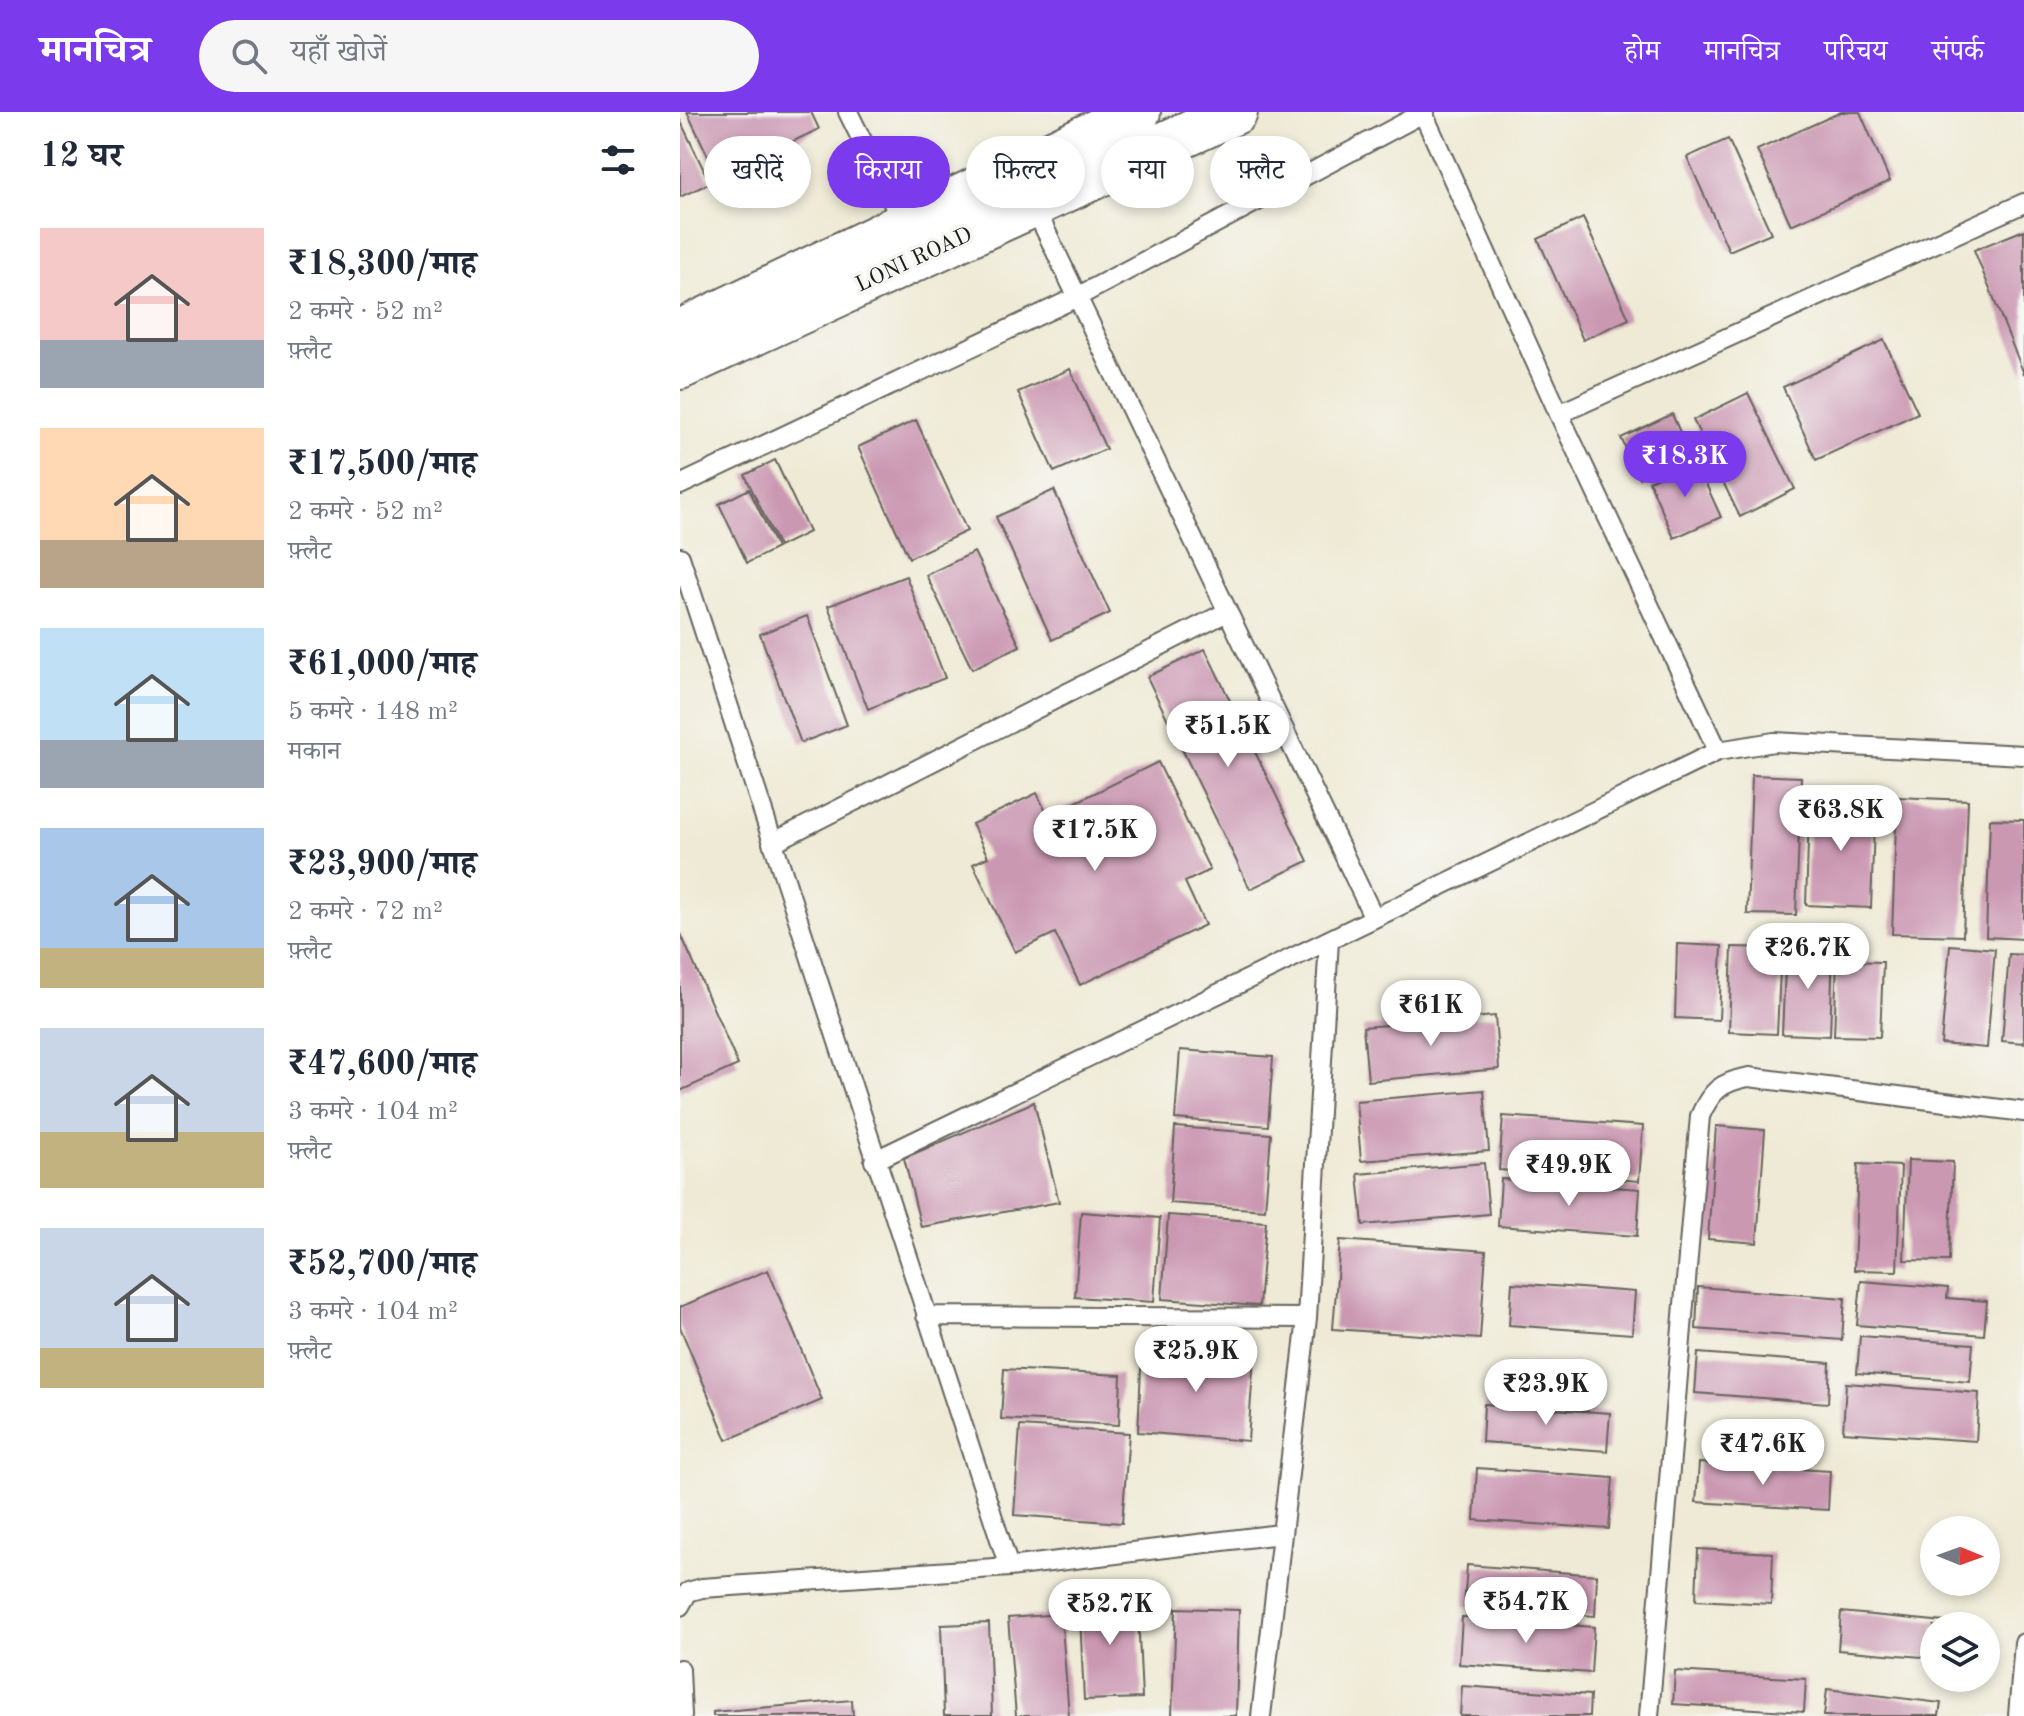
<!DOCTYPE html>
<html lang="hi">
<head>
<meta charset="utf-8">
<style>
  body { margin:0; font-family:"Old Standard TT","Noto Serif Devanagari",serif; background:#f6f6f7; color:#1f2937; height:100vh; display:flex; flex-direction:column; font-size:30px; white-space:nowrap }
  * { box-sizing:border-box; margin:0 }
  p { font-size:26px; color:#747a83 }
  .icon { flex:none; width:44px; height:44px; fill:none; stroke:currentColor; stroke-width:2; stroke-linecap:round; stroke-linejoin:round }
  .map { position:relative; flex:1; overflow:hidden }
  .sheet { display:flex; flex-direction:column; background:#fff; width:680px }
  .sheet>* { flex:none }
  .top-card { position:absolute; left:24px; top:24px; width:760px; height:72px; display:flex; gap:16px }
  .needle { width:52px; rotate:91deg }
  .fabs { position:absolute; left:1240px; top:1404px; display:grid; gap:16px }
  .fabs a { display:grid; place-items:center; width:80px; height:80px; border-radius:50%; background:#fff; box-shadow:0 4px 12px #0003; font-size:40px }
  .price { position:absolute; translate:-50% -68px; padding:0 18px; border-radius:28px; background:#fff; color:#222; font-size:26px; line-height:52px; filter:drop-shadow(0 2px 4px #0008) }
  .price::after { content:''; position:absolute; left:50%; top:48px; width:24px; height:18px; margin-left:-12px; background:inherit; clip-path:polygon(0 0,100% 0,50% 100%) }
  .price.selected { background:#7c3aed; color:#fff }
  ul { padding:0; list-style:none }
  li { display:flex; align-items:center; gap:24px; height:200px; padding:0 40px }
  li span { display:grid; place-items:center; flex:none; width:224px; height:160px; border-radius:0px; color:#555 }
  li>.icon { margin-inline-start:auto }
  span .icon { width:96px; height:96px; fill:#fffc; stroke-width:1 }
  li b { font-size:34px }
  h2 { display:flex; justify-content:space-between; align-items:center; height:96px; padding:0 40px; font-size:34px }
  .pill { padding:0 28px; border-radius:36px; background:#fff; box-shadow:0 4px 12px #0003; font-size:28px; line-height:72px }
  .pill.selected { background:#7c3aed; color:#fff }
  header { display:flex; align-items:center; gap:48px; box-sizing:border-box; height:112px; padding:0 40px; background:#7c3aed; color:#fff }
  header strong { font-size:38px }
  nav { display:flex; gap:44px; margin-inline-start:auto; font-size:28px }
  .search { width:560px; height:72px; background:#f6f6f7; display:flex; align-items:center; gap:20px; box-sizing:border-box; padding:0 28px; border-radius:44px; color:#747a83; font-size:30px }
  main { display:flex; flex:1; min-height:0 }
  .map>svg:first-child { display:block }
</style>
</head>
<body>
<header>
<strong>मानचित्र</strong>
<div class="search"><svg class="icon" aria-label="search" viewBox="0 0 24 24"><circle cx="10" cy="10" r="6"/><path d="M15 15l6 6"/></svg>यहाँ खोजें</div>
<nav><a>होम</a><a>मानचित्र</a><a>परिचय</a><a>संपर्क</a></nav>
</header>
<main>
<section class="sheet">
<h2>12 घर<svg class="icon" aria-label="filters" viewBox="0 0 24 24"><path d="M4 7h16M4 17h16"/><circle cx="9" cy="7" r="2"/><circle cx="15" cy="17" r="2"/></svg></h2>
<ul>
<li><span style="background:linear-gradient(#f6c9c9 70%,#9aa5b1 0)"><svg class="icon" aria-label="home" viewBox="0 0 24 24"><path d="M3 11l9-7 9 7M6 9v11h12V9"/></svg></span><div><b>₹18,300/माह</b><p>2 कमरे · 52 m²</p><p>फ़्लैट</p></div></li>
<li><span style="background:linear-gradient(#ffd9b3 70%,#b9a48a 0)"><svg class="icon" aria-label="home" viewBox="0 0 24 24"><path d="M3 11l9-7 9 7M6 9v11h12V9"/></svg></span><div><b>₹17,500/माह</b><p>2 कमरे · 52 m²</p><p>फ़्लैट</p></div></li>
<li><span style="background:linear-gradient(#bfe0f5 70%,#9aa5b1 0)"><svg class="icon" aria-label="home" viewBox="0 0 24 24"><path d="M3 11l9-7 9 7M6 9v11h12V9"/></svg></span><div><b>₹61,000/माह</b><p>5 कमरे · 148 m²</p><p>मकान</p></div></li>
<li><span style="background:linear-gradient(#a9c7e8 75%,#c2b280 0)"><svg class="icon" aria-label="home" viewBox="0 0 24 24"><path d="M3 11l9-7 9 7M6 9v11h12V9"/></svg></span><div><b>₹23,900/माह</b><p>2 कमरे · 72 m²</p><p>फ़्लैट</p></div></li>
<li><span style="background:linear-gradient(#c9d6e8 65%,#c2b280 0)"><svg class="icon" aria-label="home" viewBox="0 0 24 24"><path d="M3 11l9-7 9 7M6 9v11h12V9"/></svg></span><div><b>₹47,600/माह</b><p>3 कमरे · 104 m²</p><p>फ़्लैट</p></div></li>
<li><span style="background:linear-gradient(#c9d6e8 75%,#c2b280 0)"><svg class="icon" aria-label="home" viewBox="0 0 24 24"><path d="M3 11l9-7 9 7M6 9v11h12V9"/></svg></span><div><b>₹52,700/माह</b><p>3 कमरे · 104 m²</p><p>फ़्लैट</p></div></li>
</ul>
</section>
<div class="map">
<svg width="1344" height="1604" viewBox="0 0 1344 1604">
  <rect width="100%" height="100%" fill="#f6f6f2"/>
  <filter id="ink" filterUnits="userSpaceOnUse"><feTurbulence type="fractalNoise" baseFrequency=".0125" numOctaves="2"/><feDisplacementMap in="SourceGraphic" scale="16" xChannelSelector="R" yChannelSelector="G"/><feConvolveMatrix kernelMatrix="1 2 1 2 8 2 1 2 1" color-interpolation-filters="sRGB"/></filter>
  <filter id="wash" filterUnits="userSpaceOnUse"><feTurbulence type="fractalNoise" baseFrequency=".006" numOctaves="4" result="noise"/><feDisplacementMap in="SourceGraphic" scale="32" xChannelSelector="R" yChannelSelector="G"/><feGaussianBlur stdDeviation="1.8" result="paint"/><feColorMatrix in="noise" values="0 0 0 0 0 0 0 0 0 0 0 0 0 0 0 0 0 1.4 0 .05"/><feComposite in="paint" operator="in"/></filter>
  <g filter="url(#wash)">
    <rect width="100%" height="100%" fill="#efead5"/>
    <g id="blocks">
      <path fill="#cb98b2" d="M7 0H131L139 17 38 65Z
        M1161 0H1180L1210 69 1111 113 1077 38Z
        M0 8 30 71 0 85Z
        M1048 27 1091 121 1049 139 1007 45Z
        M903 106 949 207 903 228 858 127Z
        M1344 118V262L1294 138Z
        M1204 228 1238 301 1136 348 1103 275Z
        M390 257 426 337 374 360 338 280Z
        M1068 281 1115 377 1060 405 1013 308Z
        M992 302 1010 343 959 366 941 326Z
        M236 308 287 419 229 446 178 335Z
        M95 348 129 420 99 435 65 363Z
        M1015 348 1041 405 994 426 969 369Z
        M69 377 97 436 67 451 39 392Z
        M374 378 430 501 372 528 316 405Z
        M294 440 340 534 292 557 246 463Z
        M226 464 265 566 188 597 148 494Z
        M127 504 167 613 121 631 80 522Z
        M525 537 628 749 570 777 467 565Z
        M478 650 530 758 505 770 525 813 400 873 375 821 335 840 293 752 308 745 292 712 357 681 368 704Z
        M1072 663 1121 665 1116 803 1067 802Z
        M1146 683 1195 685 1191 796 1126 793 1129 700 1145 701Z
        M1217 685 1288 688 1283 824 1212 822Z
        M1310 707 1344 708V827L1306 825Z
        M0 820 58 953 0 979Z
        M997 832 1042 834 1039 908 995 906Z
        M1270 833 1315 837 1307 936 1261 932Z
        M1106 834 1153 835 1150 924 1102 922Z
        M1052 835 1101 836 1097 922 1049 920Z
        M1329 842 1344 843V931L1322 929Z
        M1157 849 1203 850 1200 925 1154 924Z
        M815 904 819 957 688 969 683 915Z
        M500 938 593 945 588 1014 495 1007Z
        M804 978 809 1039 681 1049 676 989Z
        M354 990 379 1090 241 1115 224 1046Z
        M823 1004 963 1014 959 1069 819 1058Z
        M1036 1014 1085 1018 1077 1131 1028 1127Z
        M495 1015 591 1022 585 1098 490 1091Z
        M1228 1048 1273 1050 1269 1149 1224 1148Z
        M804 1051 809 1102 683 1113 678 1062Z
        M1178 1052 1221 1054 1217 1159 1174 1158Z
        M821 1067 960 1077 957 1124 818 1114Z
        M401 1100 480 1106 474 1190 395 1185Z
        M488 1103 586 1110 579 1194 482 1187Z
        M660 1128 806 1139 800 1227 653 1217Z
        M88 1158 142 1288 47 1328 0 1215V1195Z
        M1181 1169 1268 1176 1267 1186 1307 1189 1304 1223 1177 1213Z
        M832 1171 955 1180 952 1222 829 1213Z
        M1018 1175 1165 1186 1162 1228 1016 1217Z
        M1180 1224 1293 1232 1290 1270 1177 1261Z
        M462 1235 574 1243 568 1329 458 1320Z
        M1018 1241 1150 1251 1148 1291 1015 1281Z
        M324 1257 441 1263 439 1313 321 1307Z
        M1166 1271 1299 1281 1296 1329 1163 1320Z
        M804 1292 930 1301 927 1339 802 1330Z
        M340 1314 449 1321 442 1411 334 1403Z
        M1019 1351 1150 1359 1148 1398 1016 1390Z
        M797 1356 933 1366 929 1417 794 1408Z
        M1018 1437 1093 1441 1091 1492 1016 1488Z
        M787 1453 917 1463 915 1504 784 1495Z
        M457 1482 462 1586 404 1588 399 1484Z
        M496 1496 559 1498 556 1604H492Z
        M1161 1500 1275 1511V1514H1254V1546L1158 1538Z
        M381 1502 389 1604H336L328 1506Z
        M782 1505 914 1515 911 1561 779 1552Z
        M309 1511 312 1604H264L261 1513Z
        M995 1559 1126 1567 1124 1600 993 1592Z
        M782 1574 910 1583 909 1604H780Z
        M1147 1577 1261 1591 1259 1604H1144Z
        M172 1588 173 1604H33V1600Z"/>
    </g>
  </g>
  <g filter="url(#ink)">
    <use href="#blocks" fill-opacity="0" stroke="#66645d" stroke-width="2"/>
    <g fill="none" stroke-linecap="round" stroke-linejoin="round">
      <defs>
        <path id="service" d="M168 0 213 91 220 115
          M743 1 879 302 1038 639
          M352 90 694 806
          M879 302 1344 91
          M0 373 397 185 745 0
          M0 445 329 1455
          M92 731 547 500
          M194 1049 1038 639 1094 630 1344 643
          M246 1204 627 1206
          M0 1494 8 1480 22 1476 329 1455 600 1422
          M0 1557 2 1604
          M581 1604 627 1206 649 828
          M969 1604 1020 1004C1031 979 1041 970 1069 965L1344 1000
          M1338 1604 1344 1531"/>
        <path id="tertiary" d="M0 220 458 0
          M0 255 555 0"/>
      </defs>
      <use href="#service" stroke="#66645d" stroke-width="22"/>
      <use href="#tertiary" stroke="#66645d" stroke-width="48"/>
      <use href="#service" stroke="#fff" stroke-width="18"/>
      <use href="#tertiary" stroke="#fff" stroke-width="44"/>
    </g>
  </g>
  <g text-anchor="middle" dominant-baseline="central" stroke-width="7" stroke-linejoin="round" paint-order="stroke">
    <g font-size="22" fill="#1c1c1c" stroke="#f6f6f2">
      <text transform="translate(234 148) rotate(-25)">LONI ROAD</text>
    </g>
  </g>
</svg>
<div class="fabs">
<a><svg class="needle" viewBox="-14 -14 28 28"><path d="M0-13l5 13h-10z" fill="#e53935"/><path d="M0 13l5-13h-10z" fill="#747a83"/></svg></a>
<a><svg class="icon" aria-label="layers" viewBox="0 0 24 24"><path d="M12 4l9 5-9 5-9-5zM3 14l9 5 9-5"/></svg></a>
</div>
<b class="price selected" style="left:1005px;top:387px">₹18.3K</b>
<b class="price" style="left:548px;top:657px">₹51.5K</b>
<b class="price" style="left:1161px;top:741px">₹63.8K</b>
<b class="price" style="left:415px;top:761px">₹17.5K</b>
<b class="price" style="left:1128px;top:879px">₹26.7K</b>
<b class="price" style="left:751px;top:936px">₹61K</b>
<b class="price" style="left:889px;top:1096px">₹49.9K</b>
<b class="price" style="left:516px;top:1282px">₹25.9K</b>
<b class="price" style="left:866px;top:1315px">₹23.9K</b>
<b class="price" style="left:1083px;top:1375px">₹47.6K</b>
<b class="price" style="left:846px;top:1533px">₹54.7K</b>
<b class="price" style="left:430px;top:1535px">₹52.7K</b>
<div class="top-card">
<a class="pill">खरीदें</a>
<a class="pill selected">किराया</a>
<a class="pill">फ़िल्टर</a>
<a class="pill">नया</a>
<a class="pill">फ़्लैट</a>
</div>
</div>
</main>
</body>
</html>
